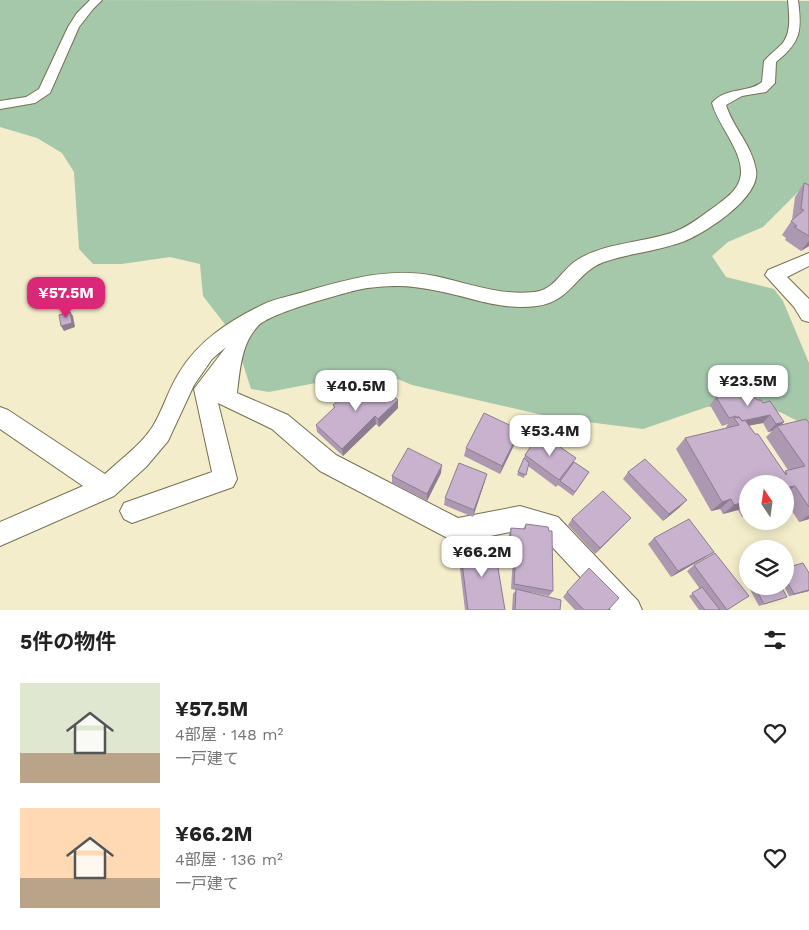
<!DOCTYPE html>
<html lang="ja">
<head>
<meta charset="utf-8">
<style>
  body { margin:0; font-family:"Work Sans","Noto Sans JP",sans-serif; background:#f6f6f6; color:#222; height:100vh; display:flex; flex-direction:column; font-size:19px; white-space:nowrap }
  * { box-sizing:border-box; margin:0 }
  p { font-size:16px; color:#767676 }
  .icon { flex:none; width:28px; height:28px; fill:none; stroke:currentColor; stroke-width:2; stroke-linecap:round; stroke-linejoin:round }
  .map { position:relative; height:610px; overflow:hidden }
  .sheet { display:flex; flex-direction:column; background:#fff; flex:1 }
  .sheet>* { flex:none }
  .needle { width:32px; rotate:347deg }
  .fabs { position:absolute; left:739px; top:475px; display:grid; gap:10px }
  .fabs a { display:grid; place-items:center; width:55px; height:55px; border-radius:50%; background:#fff; box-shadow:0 2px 12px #0003; font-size:25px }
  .price { position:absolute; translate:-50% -42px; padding:0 11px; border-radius:10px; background:#fff; color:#222; font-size:16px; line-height:32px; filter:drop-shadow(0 1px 2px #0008) }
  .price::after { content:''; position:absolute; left:50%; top:30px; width:15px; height:11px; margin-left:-8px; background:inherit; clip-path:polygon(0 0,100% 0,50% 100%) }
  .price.on { background:#db2777; color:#fff }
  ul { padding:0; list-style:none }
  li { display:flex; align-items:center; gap:15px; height:125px; padding:0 20px }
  li span { display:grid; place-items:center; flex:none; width:140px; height:100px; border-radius:0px; color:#555 }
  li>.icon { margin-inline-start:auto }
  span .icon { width:60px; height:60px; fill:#fffc; stroke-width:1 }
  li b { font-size:21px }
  h2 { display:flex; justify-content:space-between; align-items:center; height:60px; padding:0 20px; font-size:21px }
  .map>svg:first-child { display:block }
</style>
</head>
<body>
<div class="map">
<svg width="809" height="610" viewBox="0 0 809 610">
  <rect width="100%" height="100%" fill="#f3edcb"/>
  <path fill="#a5c7aa" d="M0 0 809 1V188L800 190 763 227 728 242 712 256 726 277 774 289 783 301 809 363V427L780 412 742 405 707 407 643 429 556 418 412 385 378 371 269 392 251 389 234 336 203 296 200 264 170 257 122 264H93L79 249 74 172 62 153 37 138 0 127Z"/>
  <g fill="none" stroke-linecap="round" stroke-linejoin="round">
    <defs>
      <path id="street" d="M90 0H102L93 9 79 27 50 93 35 103 0 109V101L26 97 39 89 68 27 77 13Z
        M788 0H798C802 31 801 42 776 62L775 83 766 92 742 96 726 105C733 128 752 145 756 170 761 197 707 232 685 241 659 251 630 253 604 262 576 272 571 302 537 306 498 311 469 296 433 290 422 288 410 286 399 286 386 286 370 287 357 290 338 295 270 313 258 326 241 344 240 370 237 393L288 415 336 455 458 518 520 506 558 517 638 601 642 610H611L542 536 520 530 457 543 320 471 272 429 218 403 237 479 233 487 132 523 124 519 120 511 124 503 212 472 194 389 226 347 212 359 194 385 168 441 146 467 114 496 0 546V522L83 486 0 429V407L8 410 105 474C121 459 141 445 153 426 163 410 168 390 179 373 198 341 229 321 262 305 276 298 292 296 307 291 349 279 390 267 435 276 468 283 500 296 534 292 555 290 561 270 577 260 606 242 643 243 674 232 690 226 703 215 717 205 729 196 740 188 741 173 742 150 718 125 712 103 725 87 749 93 762 82L764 61C769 55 776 50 782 44 792 32 789 14 788 0Z
        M809 253V266L787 277 809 299V322L802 320 794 307 765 275 768 270Z"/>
    </defs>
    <use href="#street" stroke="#757051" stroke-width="2"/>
    <use href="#street" fill="#fff" fill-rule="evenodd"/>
  </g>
  <path fill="#ac99b1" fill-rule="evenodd" d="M804 183 809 185V246L801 251 785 240 786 238 782 235 792 220 795 197Z
    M347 396 398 408 379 427 376 424 343 456 317 432 316 425 334 409 333 405Z
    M716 397 757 400 763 403 784 422 781 425 809 423V519L799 522 785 500V484H748V516L742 517 738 510 723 514 720 509 711 511 676 449 685 438 725 429 728 424 722 426 710 405ZM763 423 768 432 772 431 766 437 788 470 784 472 755 434 749 425Z
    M518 437 500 474 464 456 466 448Z
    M525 455 574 462 589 472 573 496 558 485 556 487 528 466 524 478 517 475Z
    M628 472 680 507 663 521 623 479Z
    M441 473 427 501 392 483V476Z
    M485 481 473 517 444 505 445 498Z
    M572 519 625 524 595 554 568 525Z
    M526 524 553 591 549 596 530 592 560 610H512L513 594 516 590 511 589 513 556 507 555 509 534 511 528 523 529Z
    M654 538 706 557 671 577 648 544Z
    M460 547 505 610H465L458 552Z
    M694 565 749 596 727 610H699L689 596 700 589 687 571Z
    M785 568 809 573V591L789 596 784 586H785Z
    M748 577V585L744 579Z
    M748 586H781L782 599 759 606Z
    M567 592 608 610H575L563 597Z"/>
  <path fill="#8c7d90" d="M809 241V246L801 251Z
    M70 312 73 316 75 327 64 331 61 326Z
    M398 400V408L379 427 378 419Z
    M770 415 763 423 737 428 739 425V421Z
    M375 416 376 424 343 456 342 449Z
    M784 422 778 428 777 426 772 431 768 432 776 424Z
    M520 430 518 437 500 474 502 466Z
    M442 465 441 473 427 501V494Z
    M487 474 485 481 473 517 474 510Z
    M795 486 786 493 791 491 785 496V490L788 487Z
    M731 499 720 509 711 511 722 502Z
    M687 500 680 507 663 521 669 514Z
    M748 501V503L738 510 723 514 734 505Z
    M748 513V516L742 517Z
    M809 515V519L799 522Z
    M631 518 595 554 600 548Z
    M714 552 706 557 671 577 678 571Z
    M809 590V591L789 596 794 594Z"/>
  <path fill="#c8b2ce" stroke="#8c7d90" d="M804 183 809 185V236L794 227 797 226 791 221 804 210 801 209Z
    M70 312 72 323 61 326 59 315Z
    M371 378 398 400 378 419 375 416 342 449 316 425 335 407 333 405 345 395 347 396 361 384 363 386Z
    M750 391 757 400H761L763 403 770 401 784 422 776 424 770 415 742 421 739 417 737 418 736 416 729 418 716 397Z
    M484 413 520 430 502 466 466 448Z
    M739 417 742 421 745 420 755 434H758L786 475 787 474 785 471 805 466 777 426 806 419 809 423V507L795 486 788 487 791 491 785 493V484H748V501L734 505 731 499 722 502 685 438 739 425 734 418Z
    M540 433 576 458 559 480 525 455Z
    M408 448 442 465 427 494 392 476Z
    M524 458 529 463 526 475 518 472Z
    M645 459 687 500 669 514 628 472Z
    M574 462 589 472 575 492 560 481Z
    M459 463 487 474 474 510 445 498Z
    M603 491 631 518 600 548 572 519Z
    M689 519 714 552 678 571 654 538Z
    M526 524 548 527 549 531H552L553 591 514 584 516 551 510 550 511 528 525 529Z
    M494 544 505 610H468L460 547Z
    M715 553 749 596 727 610 694 565Z
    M803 563 809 573V590L794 594 785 578V568Z
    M589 568 619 598 608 610H584L567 592Z
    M754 586H781L787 597 764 604Z
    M702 587 720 610H705L692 593Z
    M516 589 561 600 560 610H515Z"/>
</svg>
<div class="fabs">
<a><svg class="needle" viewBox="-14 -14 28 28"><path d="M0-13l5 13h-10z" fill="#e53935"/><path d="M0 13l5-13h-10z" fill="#767676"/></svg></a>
<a><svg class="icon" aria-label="layers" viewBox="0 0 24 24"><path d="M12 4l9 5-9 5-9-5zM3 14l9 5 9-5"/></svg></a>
</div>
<b class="price on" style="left:66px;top:319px">¥57.5M</b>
<b class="price" style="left:748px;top:407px">¥23.5M</b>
<b class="price" style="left:356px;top:412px">¥40.5M</b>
<b class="price" style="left:550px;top:457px">¥53.4M</b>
<b class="price" style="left:482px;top:578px">¥66.2M</b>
</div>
<section class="sheet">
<h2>5件の物件<svg class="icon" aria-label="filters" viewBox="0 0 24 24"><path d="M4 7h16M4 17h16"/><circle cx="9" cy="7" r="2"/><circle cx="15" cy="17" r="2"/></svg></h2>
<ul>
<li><span style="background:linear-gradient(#dfe7d0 70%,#b9a48a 0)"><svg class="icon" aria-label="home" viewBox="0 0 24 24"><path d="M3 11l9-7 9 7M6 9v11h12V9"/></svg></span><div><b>¥57.5M</b><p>4部屋 · 148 m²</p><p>一戸建て</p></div><svg class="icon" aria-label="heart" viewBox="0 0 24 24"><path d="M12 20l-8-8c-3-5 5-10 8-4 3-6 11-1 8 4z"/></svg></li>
<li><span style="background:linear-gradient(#ffd9b3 70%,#b9a48a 0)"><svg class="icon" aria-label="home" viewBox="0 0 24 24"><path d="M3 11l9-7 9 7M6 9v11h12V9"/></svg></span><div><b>¥66.2M</b><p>4部屋 · 136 m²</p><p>一戸建て</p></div><svg class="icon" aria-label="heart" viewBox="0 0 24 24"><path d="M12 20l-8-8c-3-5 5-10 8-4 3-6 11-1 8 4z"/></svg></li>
</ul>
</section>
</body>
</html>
